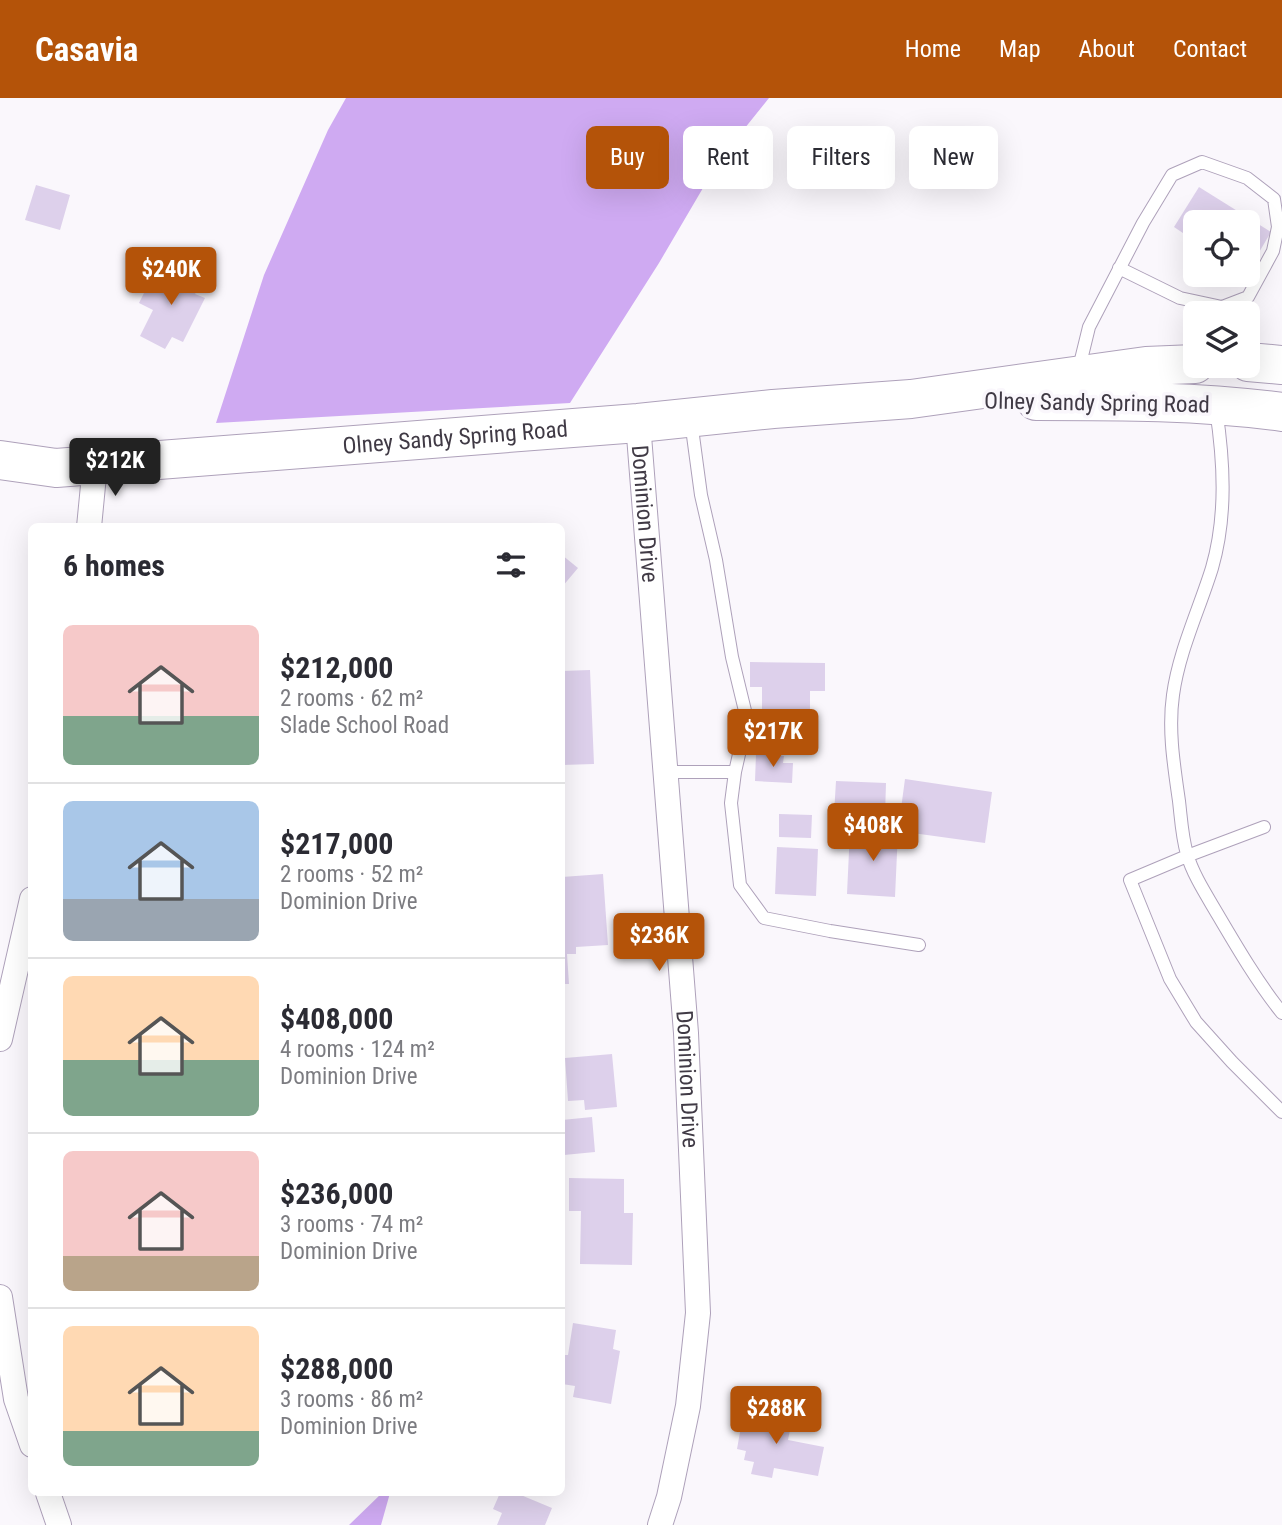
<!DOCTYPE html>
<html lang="en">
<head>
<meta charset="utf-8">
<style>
  body { margin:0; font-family:"Roboto Condensed",sans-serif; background:#f2f2f3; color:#2b2b33; height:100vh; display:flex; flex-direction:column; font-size:26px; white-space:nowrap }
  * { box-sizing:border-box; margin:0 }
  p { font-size:23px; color:#7c7c81 }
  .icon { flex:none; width:38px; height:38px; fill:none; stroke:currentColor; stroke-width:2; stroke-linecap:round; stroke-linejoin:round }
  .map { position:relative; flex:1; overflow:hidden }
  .drawer { position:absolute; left:28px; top:425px; width:537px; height:973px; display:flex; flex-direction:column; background:#fff; border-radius:10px; box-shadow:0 7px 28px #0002 }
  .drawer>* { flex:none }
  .guide { position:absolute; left:586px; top:28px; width:590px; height:63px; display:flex; gap:14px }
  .fabs { position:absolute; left:1183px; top:112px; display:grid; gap:14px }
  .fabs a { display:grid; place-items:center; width:77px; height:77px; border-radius:10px; background:#fff; box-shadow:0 7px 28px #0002; font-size:35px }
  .price { position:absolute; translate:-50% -60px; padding:0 16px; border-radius:7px; background:#b45309; color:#fff; font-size:23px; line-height:46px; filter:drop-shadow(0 2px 4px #0008) }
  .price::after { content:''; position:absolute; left:50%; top:42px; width:21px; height:16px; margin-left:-10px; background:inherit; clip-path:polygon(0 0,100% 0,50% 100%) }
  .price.active { background:#222; color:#fff }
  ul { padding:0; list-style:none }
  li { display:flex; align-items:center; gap:21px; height:175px; padding:0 35px }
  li+li { border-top:2px solid #e1e1e2 }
  li span { display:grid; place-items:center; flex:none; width:196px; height:140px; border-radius:10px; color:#555 }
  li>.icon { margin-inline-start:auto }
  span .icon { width:84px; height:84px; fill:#fffc; stroke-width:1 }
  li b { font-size:30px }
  h2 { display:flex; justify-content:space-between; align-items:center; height:84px; padding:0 35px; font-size:30px }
  .pill { padding:0 24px; border-radius:10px; background:#fff; box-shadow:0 7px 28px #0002; font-size:24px; line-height:63px }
  .pill.active { background:#b45309; color:#fff }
  header { display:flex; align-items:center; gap:42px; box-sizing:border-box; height:98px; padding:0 35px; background:#b45309; color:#fff }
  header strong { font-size:33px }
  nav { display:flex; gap:38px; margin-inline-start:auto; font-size:24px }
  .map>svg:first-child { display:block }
</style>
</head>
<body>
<header>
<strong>Casavia</strong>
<nav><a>Home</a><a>Map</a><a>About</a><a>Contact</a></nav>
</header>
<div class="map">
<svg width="1282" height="1427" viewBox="0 0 1282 1427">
  <rect width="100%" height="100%" fill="#faf7fc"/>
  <path fill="#cfaaf2" d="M346 0H769L720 61 659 165 570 305 216 325 264 177 328 32Z
    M382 1395H390L381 1427H349Z"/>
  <path fill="#ddd0eb" d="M36 87 70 97 60 132 25 122Z
    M1199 89 1271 134 1248 173V124H1195V143L1174 129Z
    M171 168 202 183 195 196 205 200 183 244 172 239 165 251 140 238 153 212 139 205 148 187 154 191 160 178 165 181Z
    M562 457 578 470 562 489Z
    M750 564 825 565V593H810V613H790V628H762V589H750Z
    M590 572 594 666 562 667V573Z
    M756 656 784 658 783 665H793L792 685 755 683Z
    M905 681 992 694 985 745 898 733Z
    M836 683 886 685 885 718 834 716Z
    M779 716 812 717 811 740 779 739Z
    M850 732 898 733 895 799 847 796Z
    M777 749 818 751 816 798 775 796Z
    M603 776 608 847 576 849V856H567L569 886H562V779Z
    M612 956 617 1009 585 1012 584 1002 568 1003 565 960Z
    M592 1019 595 1054 564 1057 562 1022Z
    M569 1080 624 1081V1115H633L632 1167 580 1166 581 1113H569Z
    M573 1225 616 1232 613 1251 620 1253 611 1306 573 1299 575 1288 562 1286V1257H568Z
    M744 1312 792 1321 788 1342 824 1349 818 1378 774 1370 772 1380 751 1376 754 1364 744 1362 746 1353 737 1351Z
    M500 1395H516L552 1410 545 1427H497L502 1415 493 1411Z"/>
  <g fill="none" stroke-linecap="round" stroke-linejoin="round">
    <defs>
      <path id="lane" d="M1078 274 1089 229 1143 125 1172 77 1202 64 1247 80 1274 101 1278 129 1273 153 1248 199 1222 209 1180 200 1119 170
        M1216 311C1224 364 1227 418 1212 470 1199 512 1179 553 1173 597 1168 632 1174 668 1179 703 1181 720 1182 739 1187 756 1193 777 1207 798 1218 817 1238 851 1258 885 1282 915
        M691 323 701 397 716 462 732 559 747 621 735 674 731 705 740 787 764 820 830 833 919 847
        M666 674H735
        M1264 729 1187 758 1130 782 1170 881 1196 924 1232 964 1282 1014"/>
      <g id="street">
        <path id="s1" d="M638 325 686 935 698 1215 688 1308 669 1399 660 1427"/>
        <path d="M89 429 95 367"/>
        <path d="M0 941 32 801"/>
        <path d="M0 1199 16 1301 32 1347"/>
        <path d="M48 1395 59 1427"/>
      </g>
      <g id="primary">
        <path d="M1248 264 1282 267"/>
        <path d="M1036 303C1118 303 1201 303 1282 314"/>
        <path id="s2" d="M0 362 56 370 638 325 773 311 911 301 1146 268 1195 266"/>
      </g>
    </defs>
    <use href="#lane" stroke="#aea1ba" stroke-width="14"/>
    <use href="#street" stroke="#aea1ba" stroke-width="26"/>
    <use href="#primary" stroke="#aea1ba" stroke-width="40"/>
    <use href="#lane" stroke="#fff" stroke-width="12"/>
    <use href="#street" stroke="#fff" stroke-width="24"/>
    <use href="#primary" stroke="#fff" stroke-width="38"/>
  </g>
  <g text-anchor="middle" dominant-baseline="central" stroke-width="7" stroke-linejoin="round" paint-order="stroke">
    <g font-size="23" fill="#403a45" stroke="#faf7fc">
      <text transform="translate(1097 305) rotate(1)">Olney Sandy Spring Road</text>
      <text stroke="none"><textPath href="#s2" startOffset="457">Olney Sandy Spring Road</textPath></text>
      <text stroke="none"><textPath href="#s1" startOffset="91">Dominion Drive</textPath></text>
      <text stroke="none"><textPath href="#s1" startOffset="658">Dominion Drive</textPath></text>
    </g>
  </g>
</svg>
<div class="fabs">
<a><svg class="icon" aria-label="locate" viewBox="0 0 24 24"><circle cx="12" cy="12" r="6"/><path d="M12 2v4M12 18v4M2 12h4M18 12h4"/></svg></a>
<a><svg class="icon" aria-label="layers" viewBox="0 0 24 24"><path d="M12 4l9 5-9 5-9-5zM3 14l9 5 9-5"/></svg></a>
</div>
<b class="price" style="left:171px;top:209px">$240K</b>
<b class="price active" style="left:115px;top:400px">$212K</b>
<b class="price" style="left:773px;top:671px">$217K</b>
<b class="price" style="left:873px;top:765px">$408K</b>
<b class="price" style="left:659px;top:875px">$236K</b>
<b class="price" style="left:776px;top:1348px">$288K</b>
<div class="guide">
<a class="pill active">Buy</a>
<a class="pill">Rent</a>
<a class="pill">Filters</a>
<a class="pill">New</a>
</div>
<section class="drawer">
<h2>6 homes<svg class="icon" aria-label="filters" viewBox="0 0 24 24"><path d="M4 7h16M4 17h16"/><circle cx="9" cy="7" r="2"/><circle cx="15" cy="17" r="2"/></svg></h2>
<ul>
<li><span style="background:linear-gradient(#f6c9c9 65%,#7fa58c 0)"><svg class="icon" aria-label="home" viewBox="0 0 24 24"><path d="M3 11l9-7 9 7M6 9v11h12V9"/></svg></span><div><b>$212,000</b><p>2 rooms · 62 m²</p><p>Slade School Road</p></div></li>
<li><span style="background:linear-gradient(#a9c7e8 70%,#9aa5b1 0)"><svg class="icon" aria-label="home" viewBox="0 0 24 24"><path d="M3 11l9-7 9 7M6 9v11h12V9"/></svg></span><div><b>$217,000</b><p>2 rooms · 52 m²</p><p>Dominion Drive</p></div></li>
<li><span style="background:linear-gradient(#ffd9b3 60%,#7fa58c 0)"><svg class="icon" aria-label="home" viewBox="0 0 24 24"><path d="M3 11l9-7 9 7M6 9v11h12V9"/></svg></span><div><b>$408,000</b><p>4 rooms · 124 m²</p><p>Dominion Drive</p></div></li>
<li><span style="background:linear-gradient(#f6c9c9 75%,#b9a48a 0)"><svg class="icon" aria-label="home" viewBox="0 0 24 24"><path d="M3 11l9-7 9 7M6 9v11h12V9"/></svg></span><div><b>$236,000</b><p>3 rooms · 74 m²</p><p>Dominion Drive</p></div></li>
<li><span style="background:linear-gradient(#ffd9b3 75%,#7fa58c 0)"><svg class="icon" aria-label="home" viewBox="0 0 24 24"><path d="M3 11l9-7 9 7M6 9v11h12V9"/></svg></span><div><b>$288,000</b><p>3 rooms · 86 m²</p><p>Dominion Drive</p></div></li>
</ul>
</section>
</div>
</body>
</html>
